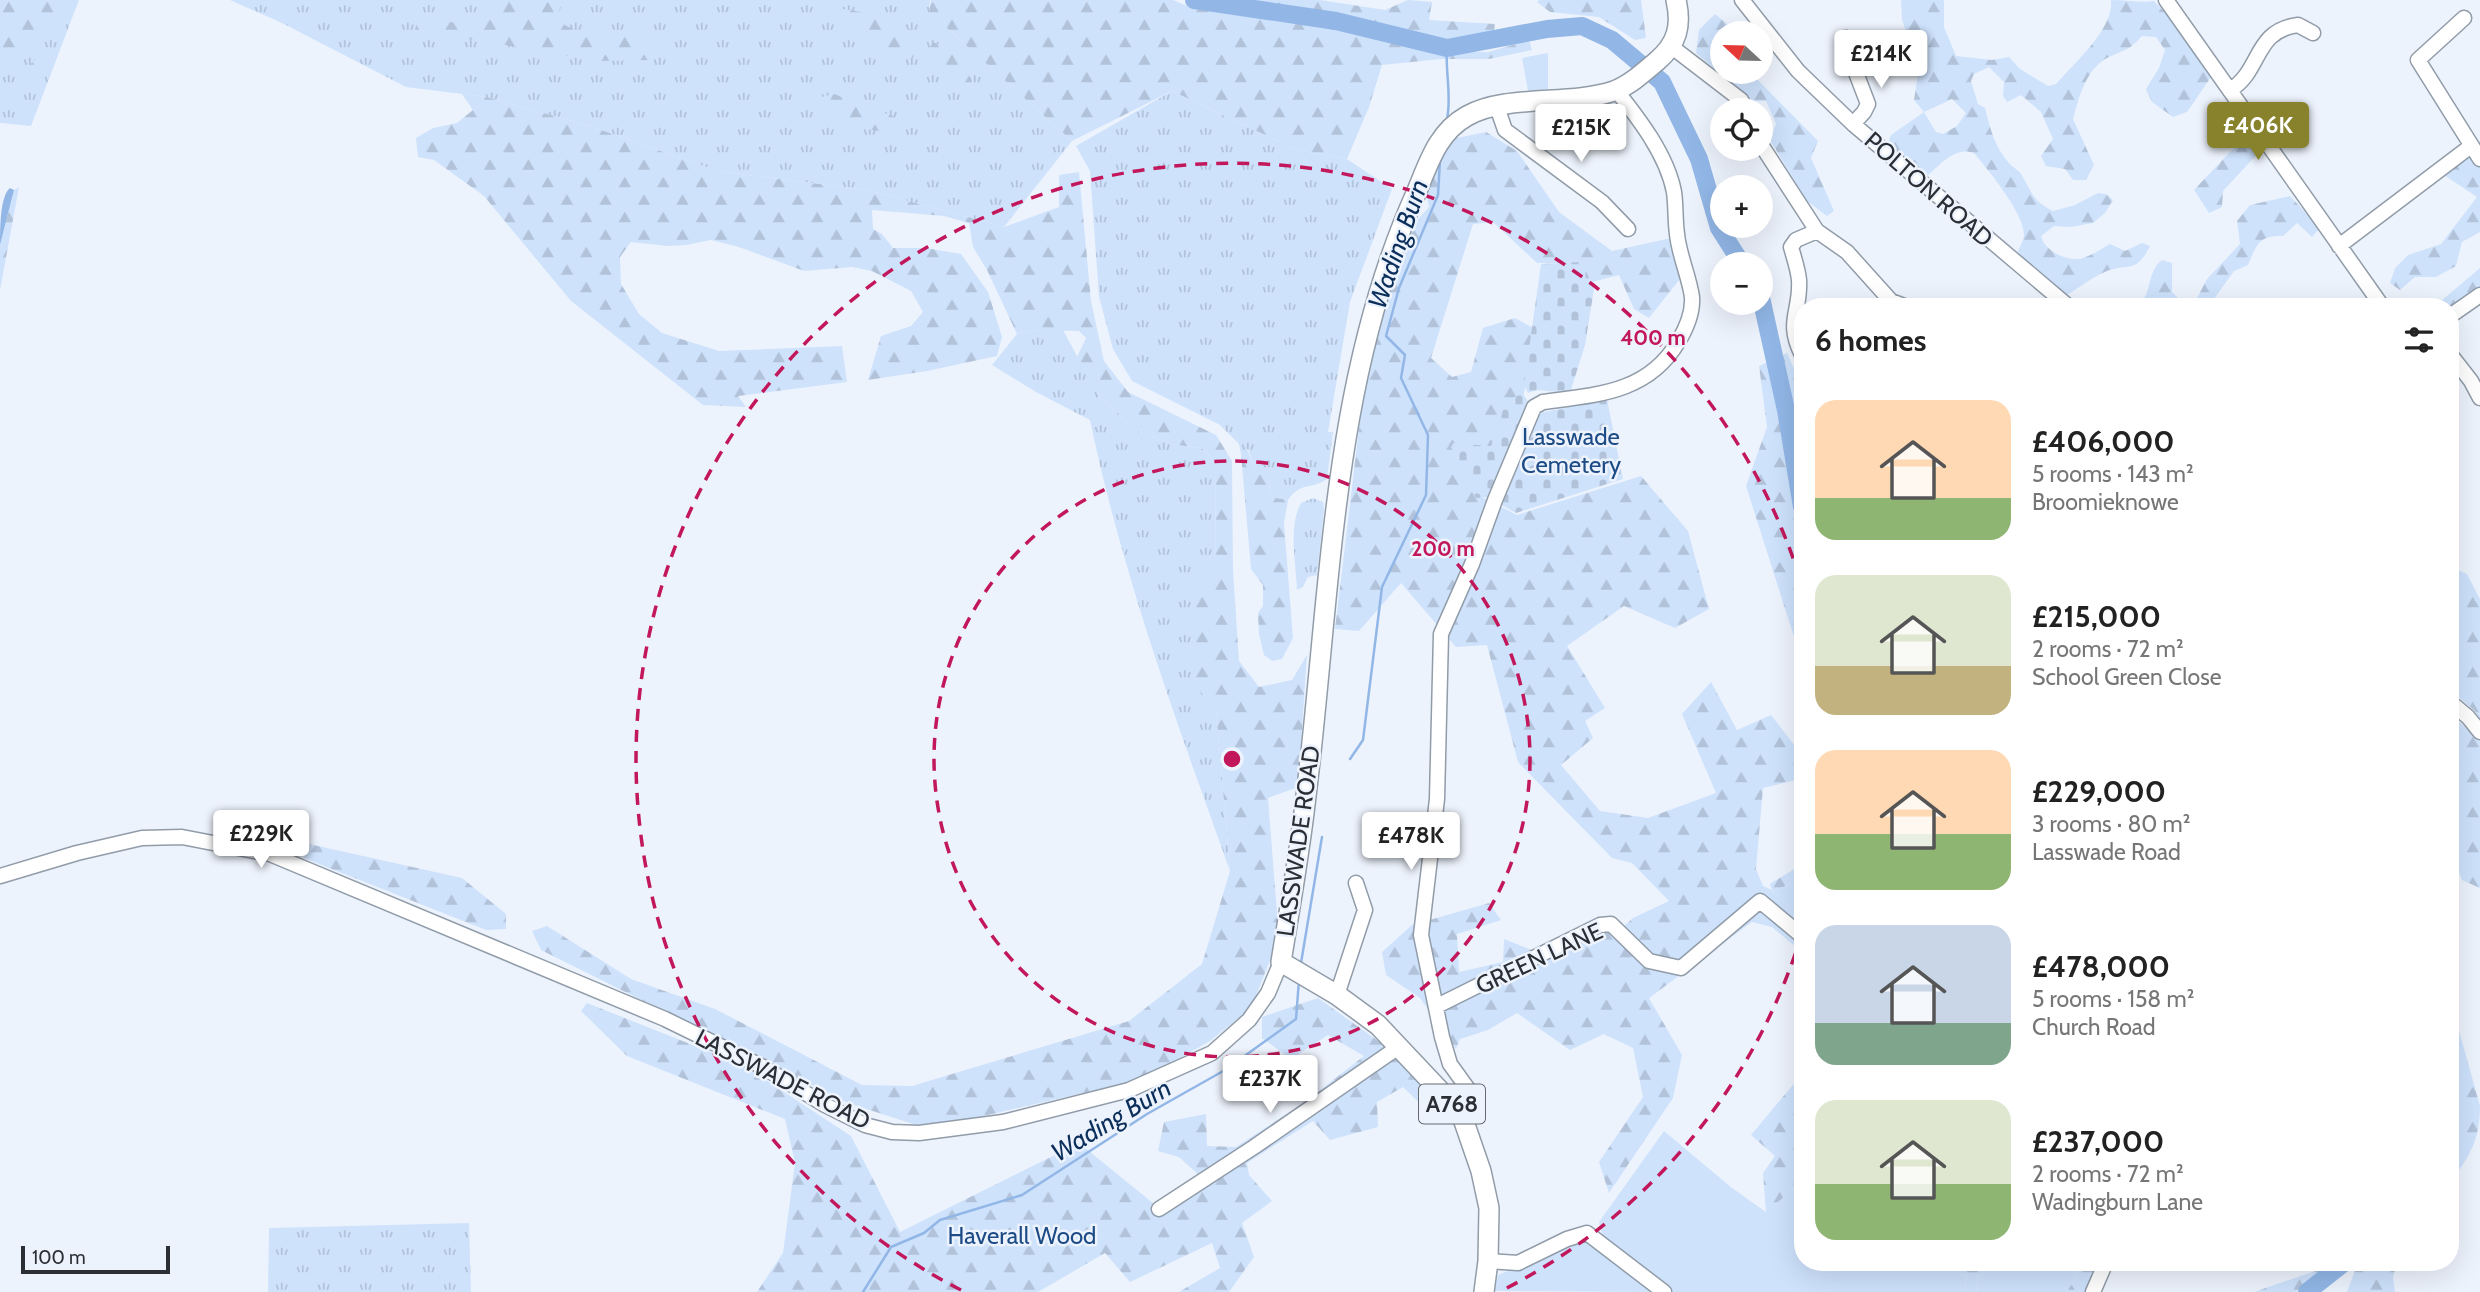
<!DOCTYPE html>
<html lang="en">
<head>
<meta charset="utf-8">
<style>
  body { margin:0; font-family:Cabin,sans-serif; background:#f6f6f6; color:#222; height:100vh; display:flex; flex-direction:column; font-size:26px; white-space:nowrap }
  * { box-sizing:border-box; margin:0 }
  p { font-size:23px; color:#767676 }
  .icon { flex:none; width:38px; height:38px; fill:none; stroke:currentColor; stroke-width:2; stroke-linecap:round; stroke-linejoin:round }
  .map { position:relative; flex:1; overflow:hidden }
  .drawer { position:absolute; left:1794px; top:298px; width:665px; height:973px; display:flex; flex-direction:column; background:#fff; border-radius:28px; box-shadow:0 7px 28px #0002 }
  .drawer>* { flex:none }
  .needle { width:46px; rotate:292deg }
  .buttons { position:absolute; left:1710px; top:21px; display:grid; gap:14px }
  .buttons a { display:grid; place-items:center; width:63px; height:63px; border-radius:50%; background:#fff; box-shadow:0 7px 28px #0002; font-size:35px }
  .scale { position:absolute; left:21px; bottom:18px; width:149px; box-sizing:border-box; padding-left:7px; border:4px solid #2b2f35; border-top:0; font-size:19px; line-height:24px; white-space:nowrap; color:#2b2f35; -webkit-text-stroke:5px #edf3fd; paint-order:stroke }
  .price { position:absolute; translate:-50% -60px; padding:0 16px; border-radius:7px; background:#fff; color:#222; font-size:23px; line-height:46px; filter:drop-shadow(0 2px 4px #0008) }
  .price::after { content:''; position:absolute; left:50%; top:42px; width:21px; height:16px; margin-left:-10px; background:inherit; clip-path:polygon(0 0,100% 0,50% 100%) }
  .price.current { background:#87822b; color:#fff }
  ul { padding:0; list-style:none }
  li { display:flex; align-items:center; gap:21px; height:175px; padding:0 21px }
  li span { display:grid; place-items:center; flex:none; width:196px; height:140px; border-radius:21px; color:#555 }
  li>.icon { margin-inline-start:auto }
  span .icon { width:84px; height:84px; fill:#fffc; stroke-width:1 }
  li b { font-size:30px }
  h2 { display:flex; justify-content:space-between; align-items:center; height:84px; padding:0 21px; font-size:30px }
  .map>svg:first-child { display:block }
</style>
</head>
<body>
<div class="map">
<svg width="2480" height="1292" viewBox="0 0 2480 1292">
  <defs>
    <pattern id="grass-tufts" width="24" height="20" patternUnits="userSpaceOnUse" patternTransform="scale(1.75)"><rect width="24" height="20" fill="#cee2fc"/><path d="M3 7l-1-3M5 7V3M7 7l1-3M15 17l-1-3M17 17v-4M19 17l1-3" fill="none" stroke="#b1c2d9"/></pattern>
    <pattern id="forest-firs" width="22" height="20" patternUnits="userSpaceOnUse" patternTransform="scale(1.75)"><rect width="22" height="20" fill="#cee2fc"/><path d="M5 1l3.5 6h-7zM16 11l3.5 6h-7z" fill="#b1c2d9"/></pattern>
    <pattern id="cemetery-stones" width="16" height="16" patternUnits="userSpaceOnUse" patternTransform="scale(1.75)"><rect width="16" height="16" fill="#cee2fc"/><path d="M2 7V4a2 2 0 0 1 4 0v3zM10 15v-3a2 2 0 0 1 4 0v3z" fill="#b1c2d9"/></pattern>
  </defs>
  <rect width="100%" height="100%" fill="#edf3fd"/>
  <path fill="url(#grass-tufts)" d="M0 0H79L31 126 0 123Z
    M230 0H930L929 12 1072 141 1004 227 867 190 717 171 590 126 487 97 406 87 282 23Z
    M1172 91 1297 150 1347 159 1392 189 1350 302 1328 432H1333L1327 479C1312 490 1301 481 1288 500L1271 497 1269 482 1256 472 1248 449 1241 454 1239 444 1220 425 1132 381 1113 349 1099 297 1090 171 1076 146Z
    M1038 330H1063L1099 397 1138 431 1172 444 1205 449 1216 466 1215 576 1196 686 1216 709 1230 871C1177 723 1122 574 1090 420L1036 392 992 365 1017 334Z
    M1313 498 1323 502 1324 509 1317 575 1308 577 1303 587 1297 590C1296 563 1288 527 1301 503Z
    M469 1223 471 1292H268L269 1228Z"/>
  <path fill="url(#forest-firs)" fill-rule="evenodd" d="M0 0H66C53 24 36 45 15 63L0 58Z
    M504 0H561L558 21C589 39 606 46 640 30L648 34 657 43 656 54 651 60 599 61 476 40 426 37 415 29 418 20C437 13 446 25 464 23 476 21 493 7 504 0Z
    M931 0H1173L1185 5 1329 25 1432 51 1488 52 1529 40 1532 50 1489 59H1441L1382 65 1369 107 1347 159 1297 150 1172 91 1072 141 929 12Z
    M1243 0H1320L1385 10 1408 0 1432 2 1429 20 1495 24 1494 31 1448 39Z
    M1539 0H1641L1646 38 1635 40 1599 17 1550 12 1537 2Z
    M1901 0H1944V27L1956 56 1992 60 2009 57 2020 69 2048 86 2056 84C2074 63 2114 29 2111 0 2126 0 2140 3 2154 1L2185 34 2211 77 2187 112 2173 117 2152 102 2146 89 2159 68 2165 50 2156 37 2142 36C2127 52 2128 48 2109 57 2086 68 2079 97 2073 119L2094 165 2086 180H2073L2065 169 2046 166 2041 156 2053 139 2041 112 2021 95 2007 102 2003 96 2004 82 1989 67 1974 74 1971 81 1978 104 1985 108C1991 131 1994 145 2009 163 2013 168 2018 169 2021 174 2033 193 2031 200 2053 211L2075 205 2098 193 2106 194 2113 200 2105 213 2093 223 2071 227 2054 226 2041 236C2044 250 2064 260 2078 259 2088 258 2101 249 2110 244L2125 251 2142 243 2150 246C2136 274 2129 263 2107 271 2094 276 2080 287 2067 295L2022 258 2018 251C2020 246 2024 240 2024 235 2024 213 1988 170 1974 153 1955 146 1941 164 1927 176L1892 150 1888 143 1891 135 1924 112 1914 100 1919 67 1902 20ZM1952 99 1966 113 1957 126 1943 134 1936 132 1924 112Z
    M838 8 866 13 917 32 918 41 913 58C886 53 850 42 835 16Z
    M1715 14 1738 33H1722V72H1750L1818 141 1811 158 1834 211 1827 216 1807 201 1770 140 1776 124 1766 101H1752L1696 53 1699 30Z
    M933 42C957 55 967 58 972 88L967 92 942 71 922 63Z
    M47 48C33 76 31 86 5 106 9 84 31 63 47 48Z
    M462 94 487 97 590 126 717 171 867 190 1004 227 1059 207V175L1079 172 1091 301 1104 361 1128 392 1216 435 1232 461 1233 570 1239 661 1259 687 1292 680 1307 655 1298 787 1268 798 1279 938 1251 1008 1210 1041 1143 1079 971 1119 916 1125 848 1103 541 950 532 931 547 926 631 979 715 1009 862 1085 912 1086 1129 1021 1202 964 1230 871 1216 710 1196 686 1194 582 1215 576 1216 466 1205 449 1172 444 1138 431 1099 397 1077 357 1086 338 1079 331 1038 330 1017 334 987 270 973 247 969 223 944 216 872 210 873 229 882 234 893 248H926L961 254 988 292 1002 337 997 356 927 371 868 380 881 336 911 326 923 312 911 291 872 271 852 267 804 271 739 247 711 240 686 245 667 246 631 242 620 257 621 284 639 314 662 333 719 351 842 346 847 382 738 396 746 407 703 405 571 301 484 196 434 160 418 157 416 138 433 128 457 123 473 110Z
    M834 94 893 116 903 123 895 133C876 132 861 126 843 128L825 111 819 101 822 97Z
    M1486 132 1517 151 1559 212 1612 251 1671 238 1680 279 1649 318 1634 309 1619 275 1592 282 1578 263H1537L1493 222 1473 224 1431 358 1452 377 1471 372 1483 328 1515 318 1535 329 1522 405 1478 495 1517 515 1641 476 1688 531 1709 609 1675 628 1624 606 1567 646 1605 708 1585 721 1593 738 1561 765 1600 811 1648 818 1716 793 1682 714 1711 682 1737 730 1771 715 1802 755V807L1796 780 1763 788 1756 869 1763 886 1772 890 1770 884 1796 868H1802V880L1773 891 1802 918V952L1772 927 1752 922 1649 998 1682 1055 1673 1098 1609 1193 1599 1162 1643 1097 1633 1048 1604 1034 1570 1050 1517 1013 1488 1030 1460 1039 1456 1049 1420 998 1386 975 1382 952 1412 925 1489 903 1501 920 1457 934 1459 972 1503 962 1504 939 1537 952 1597 925 1613 936 1633 918 1669 901 1632 863 1612 858 1518 762 1487 645 1456 647 1401 583 1359 631 1335 629 1369 345 1410 228 1429 207 1425 189 1447 140Z
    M2249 137 2261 150 2223 191 2222 207 2209 213 2194 190 2230 152Z
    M2480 141V232L2462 242 2456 266 2436 277H2415L2400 290 2390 283 2395 268 2408 255 2441 244 2477 197 2444 175Z
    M19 187 0 290V245L14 190Z
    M2290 196 2320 228 2312 237 2297 223 2283 236C2259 235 2257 244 2248 265L2234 271 2209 306H2139C2152 293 2147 271 2162 260L2172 263V292L2179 299 2195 302 2207 279 2240 244 2237 221 2250 205Z
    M2480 268V294L2450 320V306H2435Z
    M1787 353 1799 380 1802 410V662L1746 486 1767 427 1759 366Z
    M1247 449 1256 471 1269 482 1271 497 1288 500 1284 523 1293 638 1282 659 1272 661 1264 655 1259 634 1258 613 1263 606V585L1251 569 1241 454Z
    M2454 568 2467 574 2480 599V719L2475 711 2450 690V570Z
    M2450 713 2480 742V888L2462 880 2450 847Z
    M300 842 462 878 506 914V929L486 930 304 858Z
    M1318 998 1381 1043 1444 1111 1438 1121 1403 1087 1377 1102 1378 1127 1330 1140 1313 1121 1247 1163 1249 1175 1272 1201 1242 1223 1254 1257 1229 1292H1179L1220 1268 1212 1243 1130 1282 1105 1253 1038 1292H757L783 1253 795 1163 785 1119 627 1056 581 1011 587 1003 743 1065 851 1136 900 1232 1079 1143 1159 1208 1202 1178 1179 1157 1158 1151 1164 1122 1206 1114 1207 1146 1236 1147 1305 1102 1364 1056 1328 1035 1291 1059 1262 1038V1017Z
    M2450 998 2480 1106C2480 1139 2470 1157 2450 1182Z
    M1802 1074V1190L1797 1186 1766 1213 1763 1173 1775 1156 1751 1135Z
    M1968 1262H1979L1976 1292H1965Z
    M2079 1262H2103L2086 1292H2066L2077 1277Z
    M2358 1262H2397L2393 1278 2395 1292H2347Z
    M2324 1268 2296 1292H2254Z"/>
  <path fill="url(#cemetery-stones)" d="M1582 262 1594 289 1585 345 1570 393 1537 390 1528 393 1524 385 1541 264Z
    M1522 393 1529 403 1490 497 1476 498 1449 443 1491 446 1506 402Z
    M1607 399 1623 479 1516 513 1498 503 1507 480 1540 413Z"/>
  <path fill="#cee2fc" d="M1548 53V89L1528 91 1522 58Z
    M1802 880V918L1773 891Z
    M1664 1131 1732 1188 1766 1212 1797 1186 1802 1190V1262H1968L1965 1292H1673L1604 1240 1599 1222Z
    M1582 1240 1654 1292 1494 1291 1498 1275Z
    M1979 1262H2079L2077 1277 2066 1292H1976Z"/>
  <path fill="#92b7e7" d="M10 188 14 190 0 245C0 228 0 196 10 188Z"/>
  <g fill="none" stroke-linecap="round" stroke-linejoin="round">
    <path stroke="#92b7e7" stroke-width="2.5" d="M1447 48C1445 72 1452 96 1447 119
      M1350 759 1363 740 1382 587 1426 495 1428 435 1401 378 1405 355 1386 336 1399 288 1438 195 1440 160
      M1301 963 1322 837
      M863 1292 891 1247 924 1233 940 1220 1022 1195 1147 1114 1225 1070 1296 1019 1299 980"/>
    <path stroke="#92b7e7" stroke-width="18" d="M1194 0 1336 21 1447 48 1547 29 1582 26 1612 40 1662 82 1699 159 1719 228 1742 264
      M1760 293 1786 410 1802 507
      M2307 1292 2345 1262"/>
    <defs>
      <path id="minor" d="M1742 0 1798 71 1853 124 2068 306
        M2166 0 2382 306
        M2464 18 2418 60 2480 159
        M1846 38 1845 44 1868 104 1864 112 1853 124
        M1672 47 1741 100 1746 110
        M2230 90C2262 71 2253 31 2298 25L2313 33
        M1497 107 1505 130 1602 202 1628 229
        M1760 143 1817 231 1847 252 1891 301 1904 306
        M2339 246 2471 146
        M2450 316 2480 295
        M2450 354 2471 381 2480 398
        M1802 355C1785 321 1801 312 1799 280 1798 269 1794 258 1791 247L1796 240 1817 231
        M2450 702 2468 717 2480 732
        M0 876 77 853 142 838 182 837 270 854 665 1019 763 1067 825 1105 865 1125 892 1132 919 1133 1003 1122 1129 1090 1212 1053 1249 1020 1268 993 1281 962
        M1337 995 1365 910 1356 883
        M1437 1006 1600 925 1611 924 1649 961 1681 968 1760 901 1802 936
        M1461 1113 1469 1104 1468 1089 1450 1064 1442 1037 1421 935 1437 799 1441 634 1472 564 1495 500 1534 407 1543 402C1596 395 1648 393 1678 342 1686 329 1693 312 1692 297 1689 276 1679 255 1677 234 1675 220 1676 206 1674 192 1667 155 1639 119 1616 90
        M1159 1209 1254 1147 1400 1046
        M1488 1261 1518 1263 1567 1239 1587 1233 1664 1292
        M2093 1292 2106 1262"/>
      <path id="major" d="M1484 1292 1488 1261 1489 1208 1481 1171 1461 1113 1378 1025 1337 995 1281 962C1290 906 1300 851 1306 796 1331 593 1331 380 1417 191 1429 162 1438 132 1467 116 1506 94 1569 106 1614 91 1630 85 1644 72 1657 61 1677 44 1682 26 1676 0"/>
    </defs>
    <use href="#minor" stroke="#919ca9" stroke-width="17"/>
    <use href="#major" stroke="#919ca9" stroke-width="22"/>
    <use href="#minor" stroke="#fff" stroke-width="14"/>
    <use href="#major" stroke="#fff" stroke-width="19"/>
  </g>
  <g fill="none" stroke="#c2185b" stroke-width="3.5" stroke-dasharray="12 9">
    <circle cx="1232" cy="759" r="298"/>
    <path d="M1802 933A596 596 0 0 1 1503 1290M961 1290A596 596 0 1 1 1802 585"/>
  </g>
  <g text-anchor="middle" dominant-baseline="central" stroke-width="5" stroke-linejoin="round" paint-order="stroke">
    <rect fill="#edf3fd" stroke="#656a71" stroke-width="2" x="1419" y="1084.5" width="66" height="39" rx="5"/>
    <g font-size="23" font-weight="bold" fill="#2b2f35">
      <text x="1452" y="1104">A768</text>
    </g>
    <g font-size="24" fill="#2b2f35" stroke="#edf3fd">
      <text transform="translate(1929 189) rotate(41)">POLTON ROAD</text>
      <text transform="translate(1298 841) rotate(-82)">LASSWADE ROAD</text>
      <text transform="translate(1539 958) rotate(-25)">GREEN LANE</text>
      <text transform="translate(783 1079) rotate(27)">LASSWADE ROAD</text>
    </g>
    <g font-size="24" fill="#1d4b86" stroke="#edf3fd">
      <text x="1571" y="436">Lasswade<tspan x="1571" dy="28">Cemetery</tspan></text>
      <text x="1022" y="1235">Haverall Wood</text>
    </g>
    <g font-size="26" font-style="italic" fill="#0b2f5a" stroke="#edf3fd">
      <text transform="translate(1398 244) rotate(-71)">Wading Burn</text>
      <text transform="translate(1111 1120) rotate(-31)">Wading Burn</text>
    </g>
  </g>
  <circle cx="1232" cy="759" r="10" fill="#c2185b" stroke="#edf3fd" stroke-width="3.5"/>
  <g font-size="21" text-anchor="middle" font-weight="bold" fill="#c2185b" stroke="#edf3fd" stroke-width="5" stroke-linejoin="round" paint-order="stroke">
    <text x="1653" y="345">400 m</text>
    <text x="1443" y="556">200 m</text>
  </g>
</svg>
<div class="buttons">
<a><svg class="needle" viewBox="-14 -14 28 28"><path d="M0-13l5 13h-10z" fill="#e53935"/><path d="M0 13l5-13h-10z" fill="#767676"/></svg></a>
<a><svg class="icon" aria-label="locate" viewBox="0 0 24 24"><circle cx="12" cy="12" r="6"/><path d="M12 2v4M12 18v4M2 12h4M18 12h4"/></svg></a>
<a>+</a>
<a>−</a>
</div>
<div class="scale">100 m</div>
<b class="price" style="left:1881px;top:90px">£214K</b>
<b class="price current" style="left:2258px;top:162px">£406K</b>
<b class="price" style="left:1581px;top:164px">£215K</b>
<b class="price" style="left:261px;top:870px">£229K</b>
<b class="price" style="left:1411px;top:872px">£478K</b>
<b class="price" style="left:1270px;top:1115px">£237K</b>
<section class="drawer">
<h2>6 homes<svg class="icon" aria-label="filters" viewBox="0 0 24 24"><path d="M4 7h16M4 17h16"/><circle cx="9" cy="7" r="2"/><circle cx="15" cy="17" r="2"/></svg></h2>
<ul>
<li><span style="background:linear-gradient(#ffd9b3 70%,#8fb573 0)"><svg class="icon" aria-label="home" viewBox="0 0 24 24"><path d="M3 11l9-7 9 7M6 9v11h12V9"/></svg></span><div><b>£406,000</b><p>5 rooms · 143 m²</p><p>Broomieknowe</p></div></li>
<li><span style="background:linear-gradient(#dfe7d0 65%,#c2b280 0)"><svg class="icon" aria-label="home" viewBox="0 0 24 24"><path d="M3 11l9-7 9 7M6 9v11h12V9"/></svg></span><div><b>£215,000</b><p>2 rooms · 72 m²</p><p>School Green Close</p></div></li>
<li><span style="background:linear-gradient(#ffd9b3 60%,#8fb573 0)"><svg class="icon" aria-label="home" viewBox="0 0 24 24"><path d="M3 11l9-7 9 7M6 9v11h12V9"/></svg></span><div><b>£229,000</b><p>3 rooms · 80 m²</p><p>Lasswade Road</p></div></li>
<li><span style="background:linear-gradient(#c9d6e8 70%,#7fa58c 0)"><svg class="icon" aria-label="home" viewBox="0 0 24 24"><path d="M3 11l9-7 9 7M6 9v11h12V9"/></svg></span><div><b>£478,000</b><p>5 rooms · 158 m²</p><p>Church Road</p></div></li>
<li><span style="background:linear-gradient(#dfe7d0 60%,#8fb573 0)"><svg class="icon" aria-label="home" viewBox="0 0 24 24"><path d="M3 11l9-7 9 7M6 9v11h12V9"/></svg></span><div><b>£237,000</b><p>2 rooms · 72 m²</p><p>Wadingburn Lane</p></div></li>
</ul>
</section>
</div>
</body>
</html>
